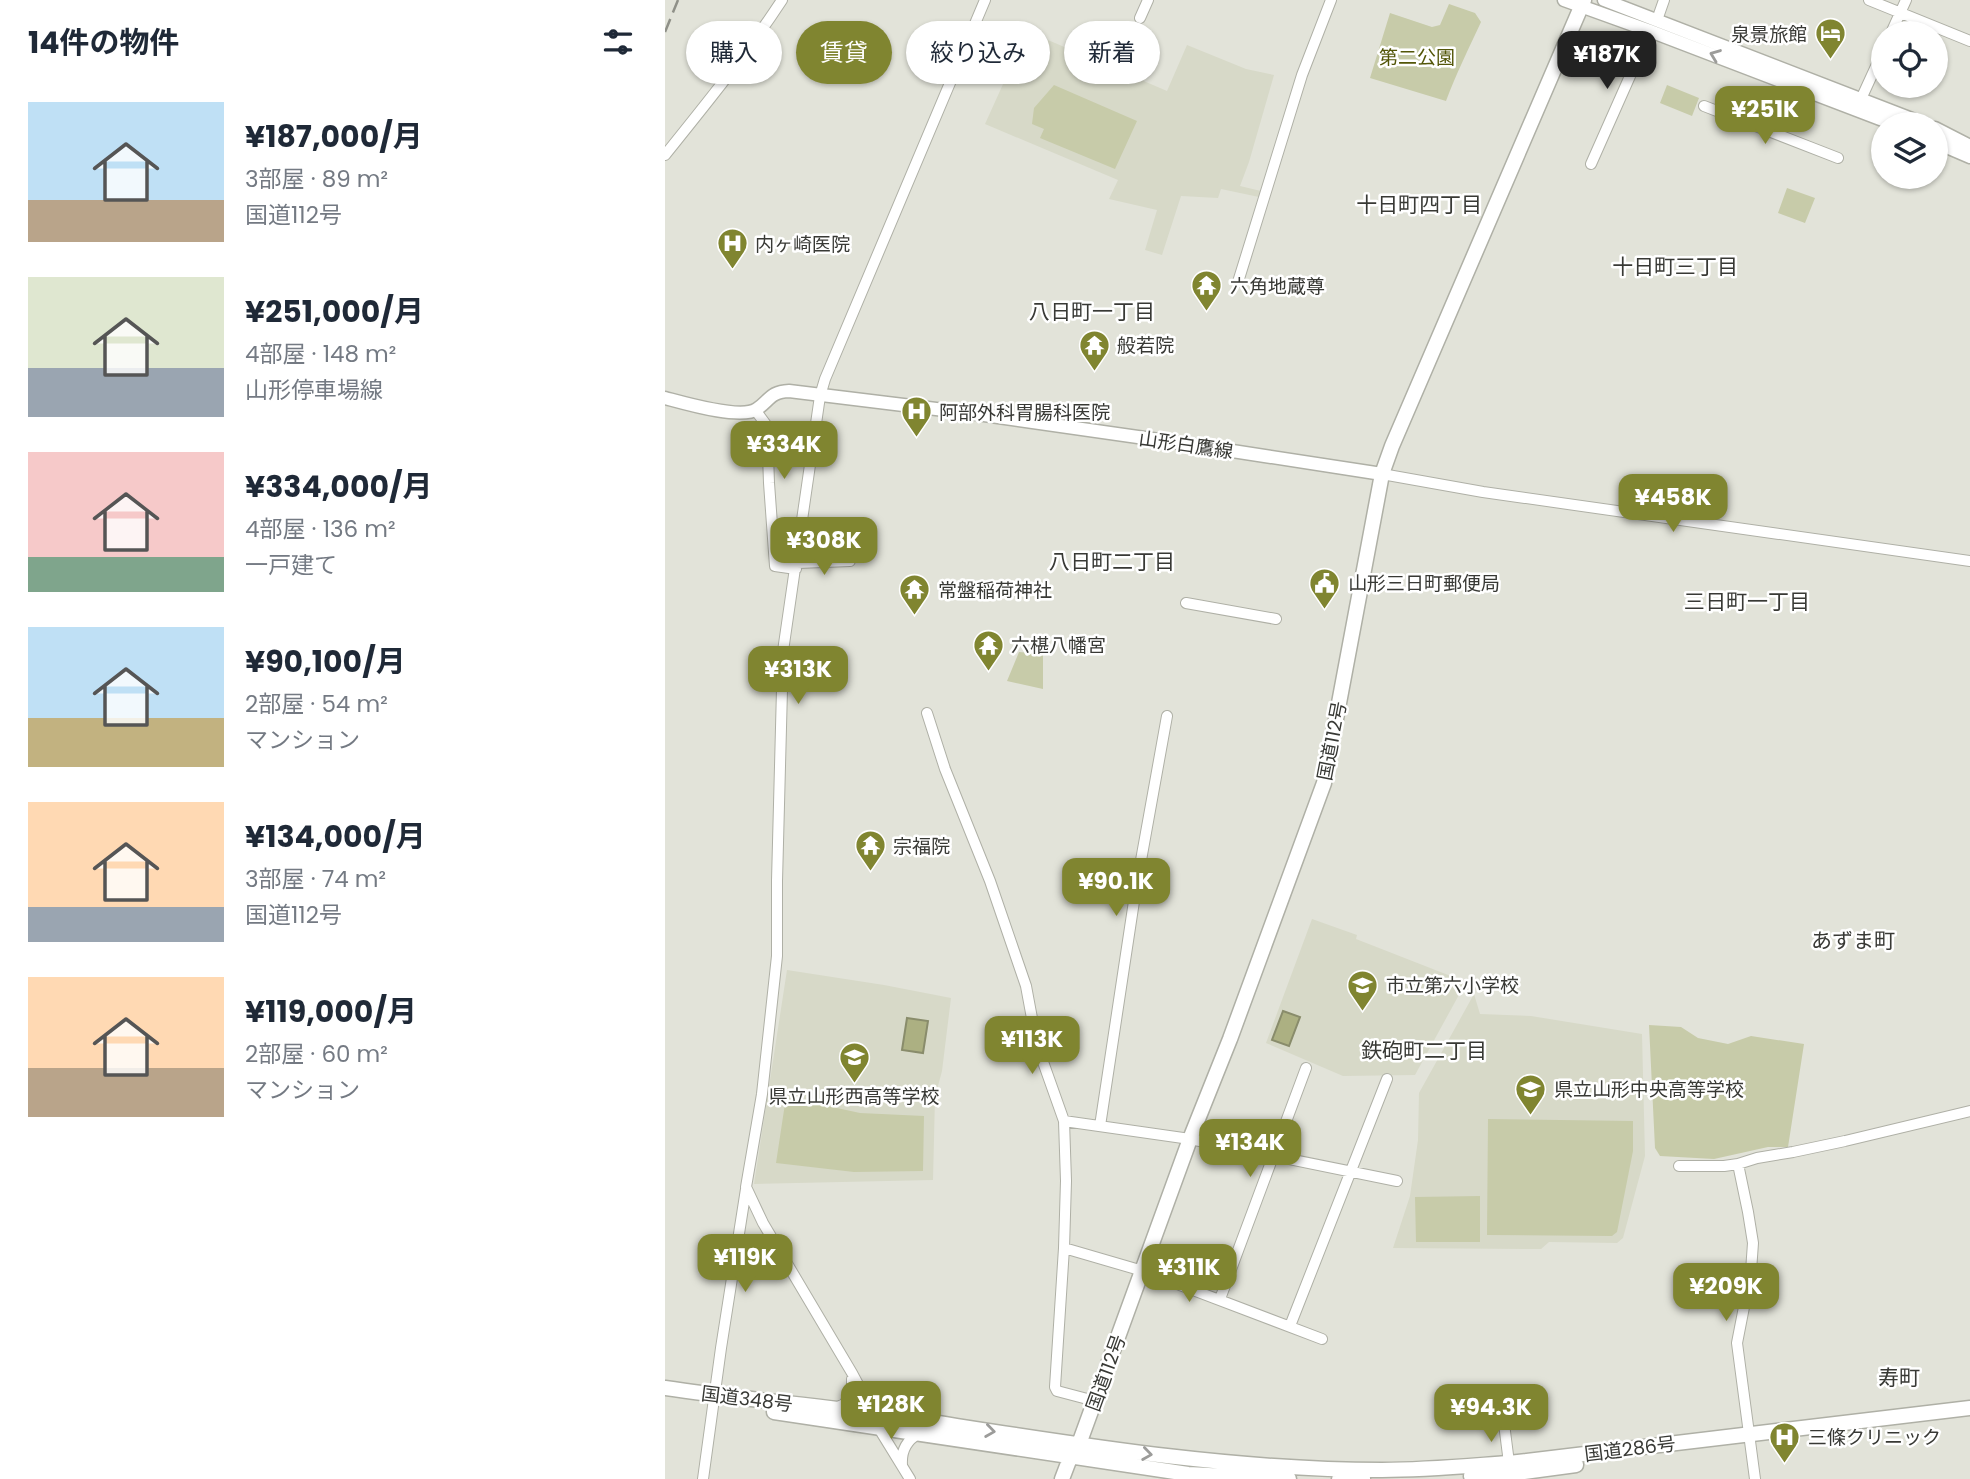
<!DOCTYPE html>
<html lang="ja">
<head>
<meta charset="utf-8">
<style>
  body { margin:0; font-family:Poppins,"Noto Sans JP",sans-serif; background:#f2f2f3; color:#1f2937; height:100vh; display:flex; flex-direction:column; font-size:26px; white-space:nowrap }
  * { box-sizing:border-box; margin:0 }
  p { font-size:23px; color:#747a83 }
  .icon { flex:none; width:38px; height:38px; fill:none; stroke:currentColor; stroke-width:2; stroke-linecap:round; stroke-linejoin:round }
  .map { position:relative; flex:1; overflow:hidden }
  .drawer { display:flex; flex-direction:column; background:#fff; width:665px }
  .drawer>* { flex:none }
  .hud { position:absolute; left:21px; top:21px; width:665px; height:63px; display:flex; gap:14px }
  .fabs { position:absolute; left:1206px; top:21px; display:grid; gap:14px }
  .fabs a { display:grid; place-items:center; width:77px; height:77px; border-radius:50%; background:#fff; box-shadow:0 2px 5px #0004; font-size:35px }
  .price { position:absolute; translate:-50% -60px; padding:0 16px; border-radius:14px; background:#808530; color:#fff; font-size:23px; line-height:46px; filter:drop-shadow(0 2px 4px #0008) }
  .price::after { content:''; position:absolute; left:50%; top:42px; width:21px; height:16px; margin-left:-10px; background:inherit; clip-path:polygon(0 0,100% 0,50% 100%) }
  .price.selected { background:#222; color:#fff }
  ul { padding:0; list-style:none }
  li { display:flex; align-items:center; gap:21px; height:175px; padding:0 28px }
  li span { display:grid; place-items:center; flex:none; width:196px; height:140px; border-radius:0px; color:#555 }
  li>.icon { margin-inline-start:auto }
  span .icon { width:84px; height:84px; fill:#fffc; stroke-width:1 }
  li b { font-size:30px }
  h2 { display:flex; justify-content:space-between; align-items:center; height:84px; padding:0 28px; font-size:30px }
  .pill { padding:0 24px; border-radius:32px; background:#fff; box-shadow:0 2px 5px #0004; font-size:24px; line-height:63px }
  .pill.selected { background:#808530; color:#fff }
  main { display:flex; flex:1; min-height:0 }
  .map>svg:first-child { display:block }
</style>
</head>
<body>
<main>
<section class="drawer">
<h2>14件の物件<svg class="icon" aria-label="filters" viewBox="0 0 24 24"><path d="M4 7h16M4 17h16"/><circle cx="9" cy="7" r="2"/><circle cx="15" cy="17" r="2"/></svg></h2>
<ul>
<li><span style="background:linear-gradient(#bfe0f5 70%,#b9a48a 0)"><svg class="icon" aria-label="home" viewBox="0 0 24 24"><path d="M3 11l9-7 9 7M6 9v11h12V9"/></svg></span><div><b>¥187,000/月</b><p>3部屋 · 89 m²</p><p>国道112号</p></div></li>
<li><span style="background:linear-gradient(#dfe7d0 65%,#9aa5b1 0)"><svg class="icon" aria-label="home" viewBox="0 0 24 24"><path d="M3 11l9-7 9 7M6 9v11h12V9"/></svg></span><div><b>¥251,000/月</b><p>4部屋 · 148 m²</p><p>山形停車場線</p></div></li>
<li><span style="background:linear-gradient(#f6c9c9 75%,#7fa58c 0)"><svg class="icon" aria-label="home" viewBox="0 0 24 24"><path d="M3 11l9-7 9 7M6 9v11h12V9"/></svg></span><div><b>¥334,000/月</b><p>4部屋 · 136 m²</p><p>一戸建て</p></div></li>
<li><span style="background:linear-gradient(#bfe0f5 65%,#c2b280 0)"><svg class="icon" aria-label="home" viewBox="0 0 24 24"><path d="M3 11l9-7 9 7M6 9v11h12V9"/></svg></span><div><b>¥90,100/月</b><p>2部屋 · 54 m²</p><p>マンション</p></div></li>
<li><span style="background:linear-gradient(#ffd9b3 75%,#9aa5b1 0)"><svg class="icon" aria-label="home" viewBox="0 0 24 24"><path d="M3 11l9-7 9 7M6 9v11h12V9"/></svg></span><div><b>¥134,000/月</b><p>3部屋 · 74 m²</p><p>国道112号</p></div></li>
<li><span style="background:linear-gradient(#ffd9b3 65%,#b9a48a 0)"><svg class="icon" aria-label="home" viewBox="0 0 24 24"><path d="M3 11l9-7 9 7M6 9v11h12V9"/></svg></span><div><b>¥119,000/月</b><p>2部屋 · 60 m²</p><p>マンション</p></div></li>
</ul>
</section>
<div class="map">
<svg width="1305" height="1479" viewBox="0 0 1305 1479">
  <rect width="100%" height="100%" fill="#e2e3d9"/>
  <path fill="#d7d9c8" d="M362 31 502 91 522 45 581 69 609 75 584 162 575 186 596 191 594 197 556 189 553 198 516 196 497 255 480 250 492 210 444 199 453 180 320 124Z
    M647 919 692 935 691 939 801 982 750 1075 678 1076 601 1043Z
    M122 970 219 985 286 998 277 1071 270 1097 268 1180 89 1184Z
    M809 994 815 1014 866 1016 977 1034 980 1156 958 1238 952 1243 884 1242 876 1249 728 1248 745 1196 753 1140 754 1093Z"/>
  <path fill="#c7cba9" d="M784 4 810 13 816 22C804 48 791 74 781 101L705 78 725 13 767 27 775 25Z
    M389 85 472 121 450 169 375 138 379 129 367 124 369 108Z
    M1002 85 1034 98 1027 116 995 103Z
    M1122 188 1150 198 1140 223 1113 213Z
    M354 652 378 654V689L342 681Z
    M984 1025 1016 1027 1033 1038 1063 1044 1086 1036 1139 1044 1123 1147H1103L1049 1159 995 1156 990 1148Z
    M121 1097 195 1113 259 1116 258 1171 189 1172 111 1163Z
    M823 1119 968 1121V1151L952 1232 947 1236 822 1235Z
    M815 1196V1242H751L750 1197Z"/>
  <path fill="#acb082" stroke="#898c6b" stroke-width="2" d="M618 1011 635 1017 624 1046 607 1040Z
    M242 1018 263 1021 258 1053 237 1050Z"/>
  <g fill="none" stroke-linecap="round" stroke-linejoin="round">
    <defs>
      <path id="minor" d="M1204 0 1305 41
        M475 18 483 0
        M992 20 999 0
        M1226 33 1241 0
        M1196 99 1218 51
        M1039 106 1173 158
        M0 155C41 104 81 55 117 0
        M926 164 985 31
        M573 282 637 75 666 0
        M91 411 102 426 104 483 110 566 131 569
        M717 474 818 492 1305 561
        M132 563 185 561
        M521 603 611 619
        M262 713 280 769 325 881 361 986 369 1029 377 1059 399 1121 401 1181 399 1248 390 1387 392 1391 430 1401
        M399 1121 525 1139 732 1181
        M435 1126 471 888 502 716
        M1073 1164 1083 1212 1088 1243 1086 1271 1072 1343 1090 1479
        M1014 1166H1059L1073 1164 1092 1158 1128 1152 1180 1141 1305 1111
        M399 1248 478 1271 657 1339
        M555 1299 641 1068
        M625 1326 722 1079
        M836 1400 844 1463 848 1468
        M171 1408 179 1404 187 1395V1379
        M237 1465C236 1451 241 1441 253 1434
        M38 1479 56 1348 81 1189
        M245 1479 213 1427 209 1414 187 1373 98 1223 81 1187 97 1094 112 956V881L118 651 155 396 160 379 320 0"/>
      <path id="major" d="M899 0 985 31 1228 124
        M939 0 1260 124
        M1270 128 1305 146
        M1270 142 1305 157
        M0 398C19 403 76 420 92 409 105 400 105 392 124 391L312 414 522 444 717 474"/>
      <path id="highway" d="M0 1388C74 1399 148 1405 221 1415 386 1440 550 1470 717 1470 760 1470 802 1466 844 1463L1305 1408
        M109 1412 523 1474 624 1479
        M806 1476 852 1473 911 1465
        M397 1479 405 1458 414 1444 525 1139 565 1039 659 783 717 474 727 446 919 0
        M674 1479 698 1478"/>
    </defs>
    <use href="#minor" stroke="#afb0a6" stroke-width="12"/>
    <use href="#major" stroke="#afb0a6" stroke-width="15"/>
    <use href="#highway" stroke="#afb0a6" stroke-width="17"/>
    <use href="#minor" stroke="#fff" stroke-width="10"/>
    <use href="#major" stroke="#fff" stroke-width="12"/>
    <use href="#highway" stroke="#fff" stroke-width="14"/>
    <path stroke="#8f9088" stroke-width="2.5" stroke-dasharray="14 7" stroke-linecap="butt" d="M0 32 13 0"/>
  </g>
  <defs><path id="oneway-chevron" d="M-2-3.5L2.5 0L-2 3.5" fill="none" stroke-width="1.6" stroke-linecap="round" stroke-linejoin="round" transform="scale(1.75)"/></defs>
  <g stroke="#9c9c9a">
    <use href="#oneway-chevron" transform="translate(1050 55) rotate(-159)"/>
    <use href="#oneway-chevron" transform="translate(325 1431) rotate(8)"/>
    <use href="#oneway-chevron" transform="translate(482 1454) rotate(8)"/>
  </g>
  <defs>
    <symbol id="hotel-pin" viewBox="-11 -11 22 30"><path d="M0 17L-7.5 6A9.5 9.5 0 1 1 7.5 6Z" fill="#808530" stroke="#fff"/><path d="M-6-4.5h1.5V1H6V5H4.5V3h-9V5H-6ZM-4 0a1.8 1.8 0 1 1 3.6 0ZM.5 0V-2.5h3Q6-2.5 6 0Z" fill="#fff"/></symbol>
    <symbol id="hospital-pin" viewBox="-11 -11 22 30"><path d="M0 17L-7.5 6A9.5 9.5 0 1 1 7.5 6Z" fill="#808530" stroke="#fff"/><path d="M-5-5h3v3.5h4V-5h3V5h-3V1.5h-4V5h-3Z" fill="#fff"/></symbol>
    <symbol id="temple-pin" viewBox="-11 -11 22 30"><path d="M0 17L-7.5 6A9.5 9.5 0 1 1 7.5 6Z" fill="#808530" stroke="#fff"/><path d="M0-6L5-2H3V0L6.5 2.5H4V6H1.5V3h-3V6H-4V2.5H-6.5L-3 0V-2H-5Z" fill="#fff"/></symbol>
    <symbol id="civic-pin" viewBox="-11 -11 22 30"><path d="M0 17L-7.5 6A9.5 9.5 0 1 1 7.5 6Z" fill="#808530" stroke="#fff"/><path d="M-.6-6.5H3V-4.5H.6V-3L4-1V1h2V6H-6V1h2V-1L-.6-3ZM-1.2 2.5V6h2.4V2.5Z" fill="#fff"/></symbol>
    <symbol id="school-pin" viewBox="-11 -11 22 30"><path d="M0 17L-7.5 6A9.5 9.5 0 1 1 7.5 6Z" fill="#808530" stroke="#fff"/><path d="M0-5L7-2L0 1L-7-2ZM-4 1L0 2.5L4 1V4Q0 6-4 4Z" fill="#fff"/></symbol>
  </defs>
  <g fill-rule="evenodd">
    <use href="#hotel-pin" x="1148" y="16" width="35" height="47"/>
    <use href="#hospital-pin" x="50" y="226" width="35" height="47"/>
    <use href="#temple-pin" x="524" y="268" width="35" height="47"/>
    <use href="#temple-pin" x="412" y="328" width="35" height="47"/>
    <use href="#hospital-pin" x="234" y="394" width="35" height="47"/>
    <use href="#civic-pin" x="642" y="566" width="35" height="47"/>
    <use href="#temple-pin" x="232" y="572" width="35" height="47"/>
    <use href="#temple-pin" x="306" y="628" width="35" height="47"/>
    <use href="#temple-pin" x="188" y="828" width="35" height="47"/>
    <use href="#school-pin" x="680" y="968" width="35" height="47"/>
    <use href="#school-pin" x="172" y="1040" width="35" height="47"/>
    <use href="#school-pin" x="848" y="1072" width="35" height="47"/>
    <use href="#hospital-pin" x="1102" y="1420" width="35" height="47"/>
  </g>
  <g text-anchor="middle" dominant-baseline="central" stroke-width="5" stroke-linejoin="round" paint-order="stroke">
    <g font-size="19" fill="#383935" stroke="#fff" text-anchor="start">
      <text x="1142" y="34" text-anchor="end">泉景旅館</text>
      <text x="90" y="244">内ヶ崎医院</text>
      <text x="565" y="286">六角地蔵尊</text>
      <text x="452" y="345">般若院</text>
      <text x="274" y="412">阿部外科胃腸科医院</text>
      <text x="683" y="583">山形三日町郵便局</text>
      <text x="273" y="590">常盤稲荷神社</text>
      <text x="346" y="645">六椹八幡宮</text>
      <text x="228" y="846">宗福院</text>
      <text x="721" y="985">市立第六小学校</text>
      <text x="889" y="1089">県立山形中央高等学校</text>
      <text x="189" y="1096" text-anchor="middle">県立山形西高等学校</text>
      <text x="1143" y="1437">三條クリニック</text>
    </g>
    <g font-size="19" fill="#535608" stroke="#fff">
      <text x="752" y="57">第二公園</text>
    </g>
    <g font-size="19" fill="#383935" stroke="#fff">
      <text transform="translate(521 445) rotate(8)">山形白鷹線</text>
      <text transform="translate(667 741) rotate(-79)">国道112号</text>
      <text transform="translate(441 1373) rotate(-70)">国道112号</text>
      <text transform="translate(82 1399) rotate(7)">国道348号</text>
      <text transform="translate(965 1449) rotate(-7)">国道286号</text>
    </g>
    <g font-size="21" fill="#383935" stroke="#fff">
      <text x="754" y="204">十日町四丁目</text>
      <text x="1010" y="266">十日町三丁目</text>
      <text x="427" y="311">八日町一丁目</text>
      <text x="447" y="561">八日町二丁目</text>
      <text x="1082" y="601">三日町一丁目</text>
      <text x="1188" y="940">あずま町</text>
      <text x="759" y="1050">鉄砲町二丁目</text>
      <text x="1234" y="1377">寿町</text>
    </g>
  </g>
</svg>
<div class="fabs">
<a><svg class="icon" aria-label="locate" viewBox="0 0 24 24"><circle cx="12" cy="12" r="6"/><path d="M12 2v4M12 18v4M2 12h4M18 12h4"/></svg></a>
<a><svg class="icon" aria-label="layers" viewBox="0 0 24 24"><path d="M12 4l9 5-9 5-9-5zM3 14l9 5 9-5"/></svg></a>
</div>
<b class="price selected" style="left:942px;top:91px">¥187K</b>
<b class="price" style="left:1100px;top:146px">¥251K</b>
<b class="price" style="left:119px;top:481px">¥334K</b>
<b class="price" style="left:1008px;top:534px">¥458K</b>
<b class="price" style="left:159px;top:577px">¥308K</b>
<b class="price" style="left:133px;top:706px">¥313K</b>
<b class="price" style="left:451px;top:918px">¥90.1K</b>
<b class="price" style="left:367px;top:1076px">¥113K</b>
<b class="price" style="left:585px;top:1179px">¥134K</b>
<b class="price" style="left:80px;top:1294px">¥119K</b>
<b class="price" style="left:524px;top:1304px">¥311K</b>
<b class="price" style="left:1061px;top:1323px">¥209K</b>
<b class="price" style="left:226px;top:1441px">¥128K</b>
<b class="price" style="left:826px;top:1444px">¥94.3K</b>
<div class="hud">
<a class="pill">購入</a>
<a class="pill selected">賃貸</a>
<a class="pill">絞り込み</a>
<a class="pill">新着</a>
</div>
</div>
</main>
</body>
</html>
